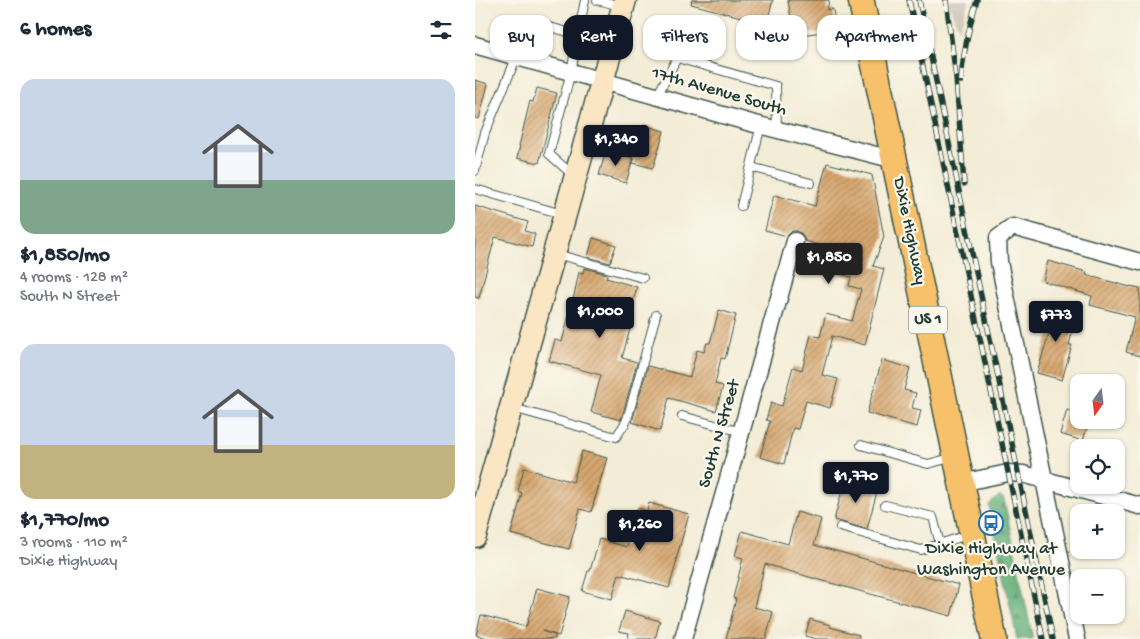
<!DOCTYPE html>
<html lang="en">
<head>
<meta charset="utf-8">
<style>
  body { margin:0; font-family:"Gochi Hand",sans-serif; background:#f2f2f3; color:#1f2937; height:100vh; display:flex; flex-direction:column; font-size:19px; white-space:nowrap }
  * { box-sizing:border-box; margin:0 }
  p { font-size:16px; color:#747a83 }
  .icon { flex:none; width:28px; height:28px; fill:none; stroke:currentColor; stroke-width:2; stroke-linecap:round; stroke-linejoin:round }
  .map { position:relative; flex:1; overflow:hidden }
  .side { display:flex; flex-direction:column; background:#fff; width:475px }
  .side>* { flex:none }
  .guide { position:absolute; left:15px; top:15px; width:475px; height:45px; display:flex; gap:10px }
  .needle { width:32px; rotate:194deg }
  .fabs { position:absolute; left:595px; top:374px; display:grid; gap:10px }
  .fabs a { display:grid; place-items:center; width:55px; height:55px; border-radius:10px; background:#fff; box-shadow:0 1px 4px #0004; font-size:25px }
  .price { position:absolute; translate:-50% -42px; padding:0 11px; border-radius:5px; background:#111827; color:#fff; font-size:16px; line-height:32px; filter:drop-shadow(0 1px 2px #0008) }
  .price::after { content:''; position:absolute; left:50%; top:30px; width:15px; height:11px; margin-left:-8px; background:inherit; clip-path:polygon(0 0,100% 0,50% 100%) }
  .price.on { background:#222; color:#fff }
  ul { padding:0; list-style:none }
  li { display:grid; align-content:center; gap:10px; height:265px; padding:0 20px }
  li span { display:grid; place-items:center; height:155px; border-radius:15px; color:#555 }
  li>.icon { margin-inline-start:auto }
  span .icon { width:90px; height:90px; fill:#fffc; stroke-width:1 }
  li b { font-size:21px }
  h2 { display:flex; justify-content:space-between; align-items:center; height:60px; padding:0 20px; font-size:21px }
  .pill { padding:0 18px; border-radius:15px; background:#fff; box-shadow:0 1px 4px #0004; font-size:18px; line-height:45px }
  .pill.on { background:#111827; color:#fff }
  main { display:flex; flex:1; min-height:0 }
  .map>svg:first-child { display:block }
</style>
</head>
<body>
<main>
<section class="side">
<h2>6 homes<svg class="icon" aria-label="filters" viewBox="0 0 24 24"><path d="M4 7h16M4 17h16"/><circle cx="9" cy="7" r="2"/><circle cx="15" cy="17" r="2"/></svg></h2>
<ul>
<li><span style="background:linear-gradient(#c9d6e8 65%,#7fa58c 0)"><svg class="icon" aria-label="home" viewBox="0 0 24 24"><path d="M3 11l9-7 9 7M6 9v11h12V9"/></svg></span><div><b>$1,850/mo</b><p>4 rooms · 128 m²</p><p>South N Street</p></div></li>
<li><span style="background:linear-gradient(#c9d6e8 65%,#c2b280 0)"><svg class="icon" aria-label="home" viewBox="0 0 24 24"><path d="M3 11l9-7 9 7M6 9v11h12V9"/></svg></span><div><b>$1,770/mo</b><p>3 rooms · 110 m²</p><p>Dixie Highway</p></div></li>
</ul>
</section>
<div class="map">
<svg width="665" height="639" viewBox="0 0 665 639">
  <defs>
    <pattern id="forest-firs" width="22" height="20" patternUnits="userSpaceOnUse" patternTransform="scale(1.25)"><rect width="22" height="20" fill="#61ad77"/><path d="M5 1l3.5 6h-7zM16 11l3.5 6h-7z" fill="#4f8e62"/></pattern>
    <pattern id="building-hatch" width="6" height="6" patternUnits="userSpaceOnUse" patternTransform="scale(1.25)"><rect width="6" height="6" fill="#d7a770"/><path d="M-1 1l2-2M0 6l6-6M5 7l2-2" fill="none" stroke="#ae895d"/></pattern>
  </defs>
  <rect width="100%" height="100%" fill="#fbf7ec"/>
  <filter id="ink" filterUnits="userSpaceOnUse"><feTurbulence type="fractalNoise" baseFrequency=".02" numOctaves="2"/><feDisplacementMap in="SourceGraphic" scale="10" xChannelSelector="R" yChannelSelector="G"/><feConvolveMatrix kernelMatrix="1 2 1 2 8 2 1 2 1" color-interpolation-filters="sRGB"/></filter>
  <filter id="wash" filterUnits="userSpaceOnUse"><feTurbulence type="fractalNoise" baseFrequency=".0096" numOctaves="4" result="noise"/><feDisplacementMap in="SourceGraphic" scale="20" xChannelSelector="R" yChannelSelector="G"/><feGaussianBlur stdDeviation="1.12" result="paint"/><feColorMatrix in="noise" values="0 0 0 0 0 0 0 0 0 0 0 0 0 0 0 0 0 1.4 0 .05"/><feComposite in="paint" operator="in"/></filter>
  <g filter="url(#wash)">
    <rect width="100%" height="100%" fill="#f3ecd6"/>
    <path fill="#cbc3b8" d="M474 0H494L484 30 474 5Z"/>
    <path fill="url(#forest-firs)" stroke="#407556" d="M525 495 529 499 558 639H542L514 505Z"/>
    <g id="blocks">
      <path fill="url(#building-hatch)" d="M217 0H298L291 25 266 19V17L216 4Z
        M313 0H354L352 10 358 9 361 30 319 36Z
        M0 80 13 84 4 119 0 118Z
        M62 88 82 93 64 163 42 158 45 146H44L55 101 58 102Z
        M169 125 189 131 178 168 158 163Z
        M131 151 158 158 151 183 124 175Z
        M352 163 397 175 409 237 398 266 409 269 390 345 357 336 347 375 363 379 355 408 331 401 323 429 318 428 309 464 285 457 295 421 291 420 296 403 307 406 318 367 327 370 336 335 345 337 351 314 377 321 386 289 374 286 376 277 345 268 351 247 330 241 327 234 322 231H317L312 236 290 230 299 195 340 206Z
        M0 206 53 222 50 231 60 234 57 247 20 237 4 298 0 297Z
        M118 238 141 245 135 263 113 257Z
        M573 261 612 272 611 275 655 287V286L665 288V356L651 352 660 317 615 305 617 296 568 281Z
        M109 268 132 274 131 278 162 287 152 324 156 325 147 358 162 362V363L146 420 116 412 126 375 74 361 80 340 87 342 98 300 104 272 108 273Z
        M566 308 601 318 594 345H597L587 380 562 373 575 330 561 326Z
        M244 310 261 315 250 359 246 358 240 384 248 386 241 411 194 398 185 431 157 422 173 366 215 377 222 350 229 352 232 343H235Z
        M407 360 435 368 429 390 441 393 437 408 446 410 442 427 392 413Z
        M592 410 604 413V420H614L608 441 585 434Z
        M107 451 132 458 116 512 105 509 94 549 36 534 47 493 43 491 49 468 98 482Z
        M370 480 403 488 392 529 359 520Z
        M174 503 214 514 201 560H202L194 588 144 574 137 599 107 591 113 571H115L124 539 152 547 162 508 172 511Z
        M322 512 346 519 339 545 484 585 476 616 341 579 290 564 279 607 298 612 291 639H251L261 599 258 598 268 558 260 556 267 531 313 544Z
        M62 588 95 597 84 636 67 631 80 635V639H16L1 635 6 615 51 627Z
        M150 611 185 621 180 639H153L154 633 144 631Z
        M335 619 355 625V627L384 635V639H342L330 636Z"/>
    </g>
  </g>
  <g filter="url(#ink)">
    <use href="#blocks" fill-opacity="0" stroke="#3f574c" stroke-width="1"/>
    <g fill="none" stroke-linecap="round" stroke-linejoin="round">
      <defs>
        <path id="lane" d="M122 0 146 6
          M67 25 104 35
          M182 96 202 58 301 86 302 130
          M276 167 336 183
          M0 171 10 133 42 56
          M98 175 74 154 96 72 110 0
          M0 189 87 214
          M266 206 286 125
          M81 254 168 278
          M38 408 141 437 151 422 154 413 181 315
          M207 416 267 432
          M386 445 453 464 479 457
          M410 505 458 517 465 544
          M365 527 446 550 495 534"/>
        <path id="street" d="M0 45 276 123 420 160
          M486 483 533 473 548 474 665 506
          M208 639 320 241
          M602 639 524 262 523 238 538 227 665 262"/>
        <path id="secondary" d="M0 536 150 0"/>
        <path id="primary" d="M386 0 519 639"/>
      </defs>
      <use href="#lane" stroke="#3f574c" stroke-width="10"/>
      <use href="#street" stroke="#3f574c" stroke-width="19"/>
      <use href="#secondary" stroke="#3f574c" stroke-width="25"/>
      <use href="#primary" stroke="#3f574c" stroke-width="28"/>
      <use href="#lane" stroke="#fff" stroke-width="8"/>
      <use href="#street" stroke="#fff" stroke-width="16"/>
      <use href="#secondary" stroke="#fbe6c4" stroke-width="22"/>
      <use href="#primary" stroke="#f6c16b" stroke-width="25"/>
      <defs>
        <path id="rail" d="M434 0 568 639
          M444 0 578 639
          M471 0 481 78 489 184
          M486 81C488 53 494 27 502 0"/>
      </defs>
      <use href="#rail" stroke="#1f3d34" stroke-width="5.5"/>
      <use href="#rail" stroke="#fbf7ec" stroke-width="4" stroke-dasharray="11" stroke-linecap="butt"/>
    </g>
  </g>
  <defs>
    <symbol id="bus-ring" viewBox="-11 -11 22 22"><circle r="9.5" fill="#fbf7ec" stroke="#1f6fb2" stroke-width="1.5"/><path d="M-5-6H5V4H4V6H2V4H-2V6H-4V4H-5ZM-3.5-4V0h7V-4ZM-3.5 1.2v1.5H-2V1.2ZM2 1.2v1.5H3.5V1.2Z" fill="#1f6fb2"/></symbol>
  </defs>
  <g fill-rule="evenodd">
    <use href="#bus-ring" x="502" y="509" width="28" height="28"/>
  </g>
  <g text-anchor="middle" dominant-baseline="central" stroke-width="4.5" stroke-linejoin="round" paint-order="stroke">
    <rect fill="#fbf7ec" stroke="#61756b" stroke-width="1" x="434" y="306.5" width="38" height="27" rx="4"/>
    <g font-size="16" font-weight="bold" fill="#1f3d34">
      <text x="453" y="320">US 1</text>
    </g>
    <g font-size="18" fill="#1f3d34" stroke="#fbf7ec">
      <text transform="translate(244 92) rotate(16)">17th Avenue South</text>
      <text transform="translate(434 231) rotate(78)">Dixie Highway</text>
      <text transform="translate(245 434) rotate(-74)">South N Street</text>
    </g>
    <g font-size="18" fill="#1f3d34" stroke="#fbf7ec">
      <text x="516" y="549">Dixie Highway at<tspan x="516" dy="21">Washington Avenue</tspan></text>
    </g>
  </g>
</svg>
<div class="fabs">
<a><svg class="needle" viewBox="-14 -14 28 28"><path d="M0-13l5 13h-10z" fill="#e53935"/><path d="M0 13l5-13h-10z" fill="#747a83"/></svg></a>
<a><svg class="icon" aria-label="locate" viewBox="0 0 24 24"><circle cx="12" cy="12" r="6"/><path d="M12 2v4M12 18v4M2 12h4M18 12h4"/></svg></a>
<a>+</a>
<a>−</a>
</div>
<b class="price" style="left:141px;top:167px">$1,340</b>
<b class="price on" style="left:354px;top:285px">$1,850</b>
<b class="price" style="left:125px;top:339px">$1,000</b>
<b class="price" style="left:581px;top:343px">$773</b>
<b class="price" style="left:381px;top:504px">$1,770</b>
<b class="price" style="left:165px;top:552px">$1,260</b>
<div class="guide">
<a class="pill">Buy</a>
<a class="pill on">Rent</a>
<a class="pill">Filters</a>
<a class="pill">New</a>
<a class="pill">Apartment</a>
</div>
</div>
</main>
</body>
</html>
